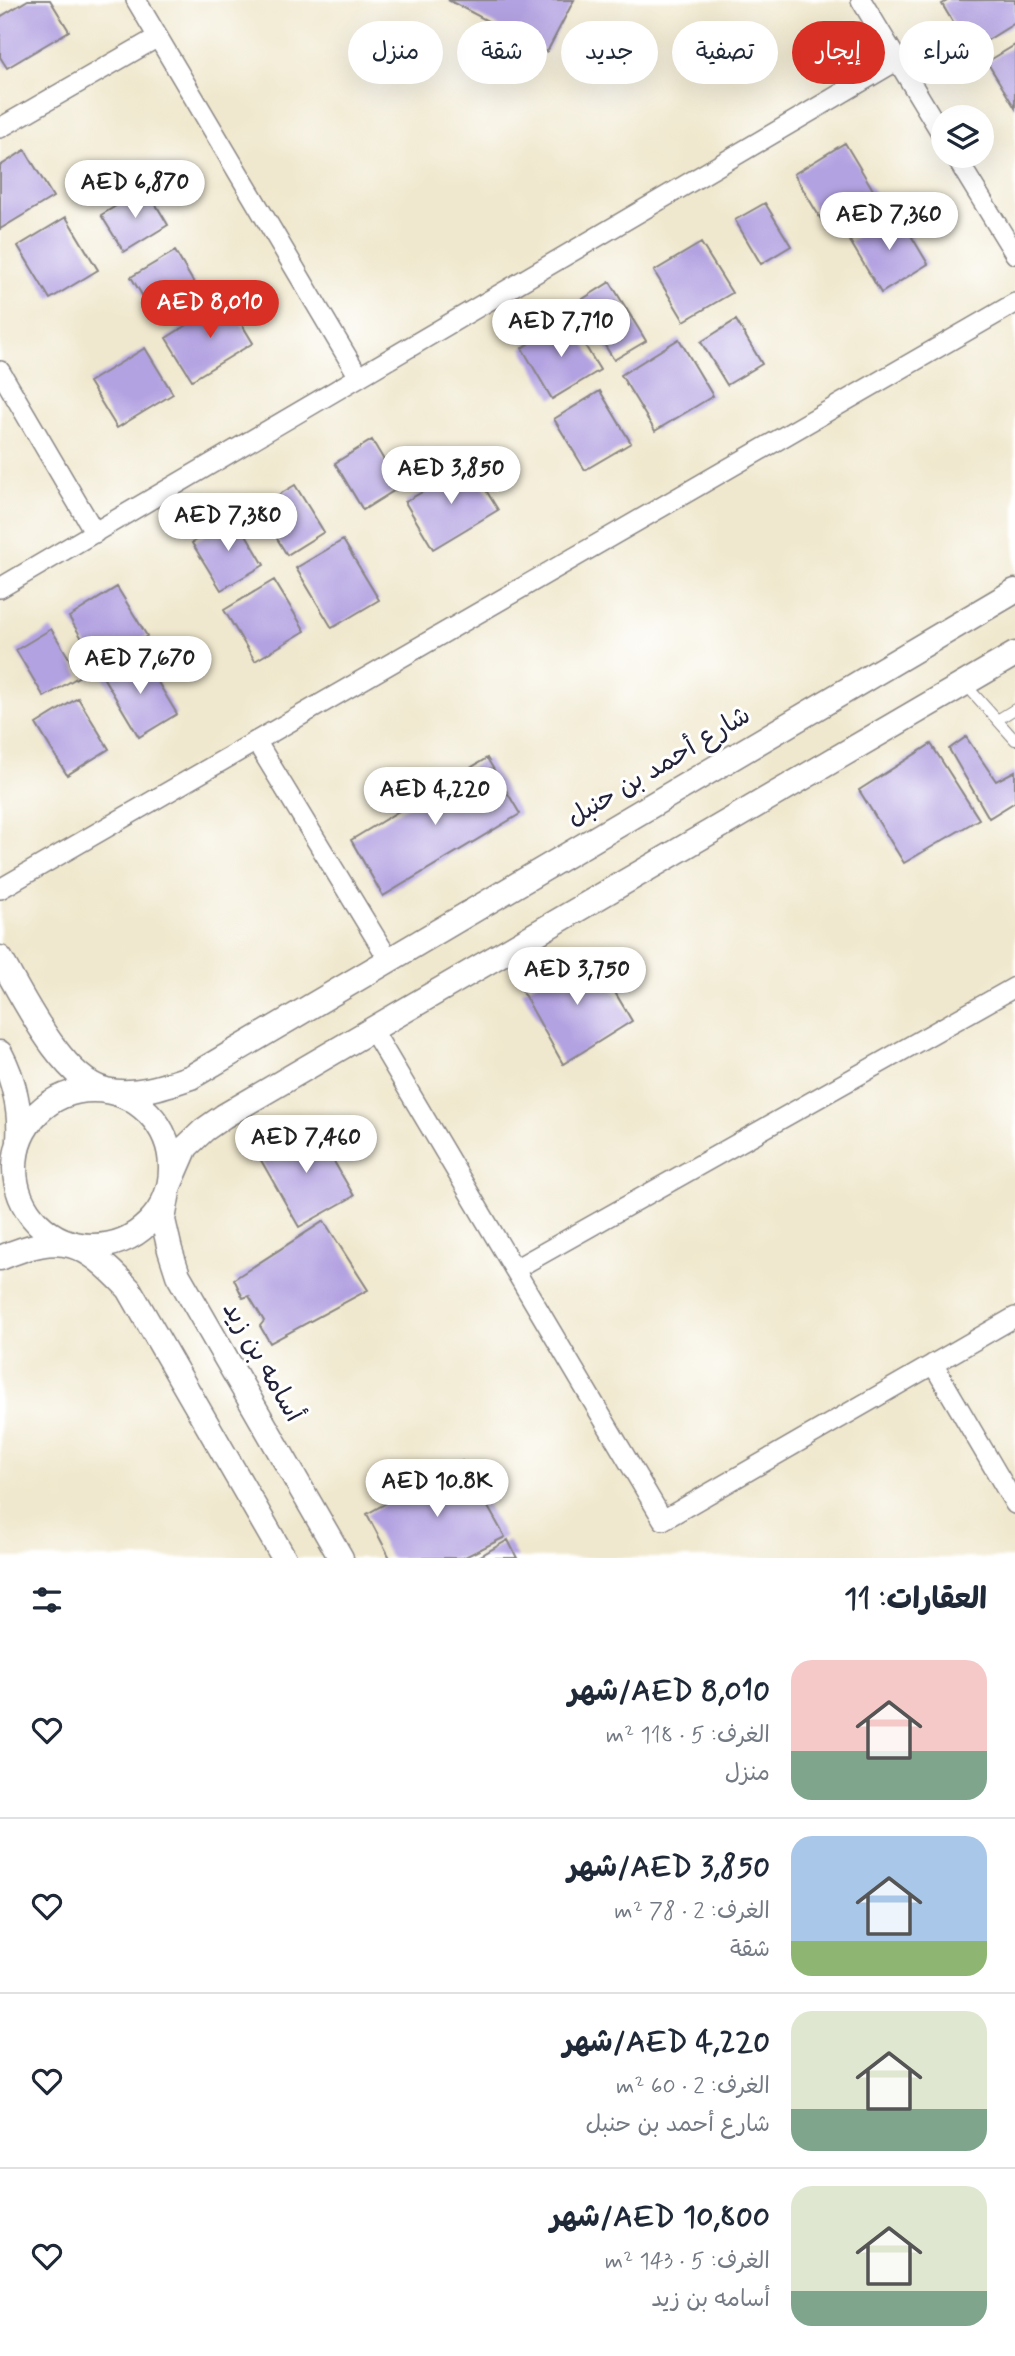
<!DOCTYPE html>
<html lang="ar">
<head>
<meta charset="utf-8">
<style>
  body { margin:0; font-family:Mynerve,"Playpen Sans Arabic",sans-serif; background:#f2f2f3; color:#1f2937; direction:rtl; height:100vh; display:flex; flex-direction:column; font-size:26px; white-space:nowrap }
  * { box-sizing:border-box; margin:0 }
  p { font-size:23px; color:#747a83 }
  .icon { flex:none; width:38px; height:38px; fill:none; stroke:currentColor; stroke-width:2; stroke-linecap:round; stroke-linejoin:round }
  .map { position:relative; height:1558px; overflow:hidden; direction:ltr }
  .details { display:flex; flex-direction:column; background:#fff; flex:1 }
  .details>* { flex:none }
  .banner { position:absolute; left:21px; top:21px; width:973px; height:63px; direction:rtl; display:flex; gap:14px }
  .controls { position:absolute; left:931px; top:105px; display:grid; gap:14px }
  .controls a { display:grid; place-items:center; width:63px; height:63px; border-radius:50%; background:#fff; box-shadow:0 7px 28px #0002; font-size:35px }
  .price { position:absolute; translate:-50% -60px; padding:0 16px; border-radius:24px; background:#fff; color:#222; font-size:23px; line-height:46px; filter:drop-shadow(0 2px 4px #0008) }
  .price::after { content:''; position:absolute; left:50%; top:42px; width:21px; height:16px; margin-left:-10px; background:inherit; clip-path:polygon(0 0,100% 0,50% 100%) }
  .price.on { background:#d93025; color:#fff }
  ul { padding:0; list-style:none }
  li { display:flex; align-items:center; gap:21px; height:175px; padding:0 28px }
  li+li { border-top:2px solid #e0e1e3 }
  li span { display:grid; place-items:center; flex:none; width:196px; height:140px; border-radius:21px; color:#555 }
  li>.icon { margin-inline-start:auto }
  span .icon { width:84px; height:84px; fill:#fffc; stroke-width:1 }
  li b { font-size:30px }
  h2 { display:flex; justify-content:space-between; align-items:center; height:84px; padding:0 28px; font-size:30px }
  .pill { padding:0 24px; border-radius:32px; background:#fff; box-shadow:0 7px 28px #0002; font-size:24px; line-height:63px }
  .pill.on { background:#d93025; color:#fff }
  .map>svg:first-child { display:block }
</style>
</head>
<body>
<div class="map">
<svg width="1015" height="1558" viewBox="0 0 1015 1558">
  <rect width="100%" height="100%" fill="#fff"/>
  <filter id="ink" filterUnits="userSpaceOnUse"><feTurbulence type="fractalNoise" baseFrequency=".0143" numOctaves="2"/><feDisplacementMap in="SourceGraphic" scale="14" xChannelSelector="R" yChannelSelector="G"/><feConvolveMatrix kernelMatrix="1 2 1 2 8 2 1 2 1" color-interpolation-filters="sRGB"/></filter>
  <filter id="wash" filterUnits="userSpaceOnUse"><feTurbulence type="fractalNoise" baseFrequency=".00686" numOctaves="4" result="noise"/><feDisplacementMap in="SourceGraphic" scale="28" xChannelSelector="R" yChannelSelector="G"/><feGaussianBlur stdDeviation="1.57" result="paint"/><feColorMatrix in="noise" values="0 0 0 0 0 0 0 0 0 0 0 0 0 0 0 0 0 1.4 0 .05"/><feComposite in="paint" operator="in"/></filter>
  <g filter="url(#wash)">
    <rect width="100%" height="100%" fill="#f0e8ce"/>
    <g id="blocks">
      <path fill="#b3a2e1" d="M28 0H50L69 31 7 68 0 57V17Z
        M448 0H574L547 52Z
        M949 0H1015V23L970 51 942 4Z
        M1015 45V108L987 62Z
        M845 143 879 200 828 231 794 174Z
        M25 150 53 197 0 229V166Z
        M146 188 168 225 124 252 101 215Z
        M765 203 791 246 761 264 735 220Z
        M897 212 928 264 881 293 850 241Z
        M66 217 98 270 50 299 18 246Z
        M701 243 732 293 684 321 654 271Z
        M175 251 201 295 158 321 131 277Z
        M610 282 646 341 614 360 578 302Z
        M227 300 253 343 192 380 166 338Z
        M569 319 600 370 552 399 522 348Z
        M736 320 762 364 727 385 701 342Z
        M679 339 713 396 655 431 621 375Z
        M145 348 173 394 117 428 89 382Z
        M600 391 631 443 585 470 554 419Z
        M372 440 400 487 363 510 335 463Z
        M470 464 498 510 433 549 405 502Z
        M295 485 324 532 287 555 258 507Z
        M235 516 264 565 221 590 192 543Z
        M343 540 379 600 332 628 296 568Z
        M274 580 305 631 255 661 224 610Z
        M117 587 147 636 98 665 69 617Z
        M51 629 80 676 44 697 16 650Z
        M141 654 177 714 139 737 103 677Z
        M78 698 109 749 67 775 36 724Z
        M966 737 996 781 1015 771V802L989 818 949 749Z
        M931 744 979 819 904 863 859 790Z
        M487 758 520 814 383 896 351 840Z
        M591 952 632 1021 563 1064 522 991Z
        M311 1122 354 1196 299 1227 258 1155Z
        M324 1221 368 1290 270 1343 260 1326 264 1321 249 1296 243 1298 234 1279Z
        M462 1461 505 1537 463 1558H390L367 1514Z
        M508 1540 517 1558H477Z"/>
    </g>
  </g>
  <g filter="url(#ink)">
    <use href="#blocks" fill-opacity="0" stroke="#898584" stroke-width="2"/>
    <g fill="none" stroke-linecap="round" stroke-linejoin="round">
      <defs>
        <path id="service" d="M965 684 1015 740
          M997 720 1015 709"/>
        <path id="minor" d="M136 0 359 377
          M861 0 943 136
          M0 128 158 37
          M955 156 1015 254
          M0 371 95 533
          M0 588 898 60
          M256 741 389 960
          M0 889 1015 303
          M372 1029 663 1520 1015 1317
          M515 1269 1015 987
          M933 1364 1015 1504"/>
        <path id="tertiary" d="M0 958C22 995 62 1080 106 1090 133 1097 165 1086 191 1077L1015 591
          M0 1053C14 1079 21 1111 19 1140
          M15 1168a78 78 0 1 1 156 0a78 78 0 1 1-156 0Z
          M0 1258C64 1231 83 1241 129 1289L284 1558
          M341 1558 178 1275 170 1250 163 1220 169 1186 186 1147 204 1130 224 1116 1015 654"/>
      </defs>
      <use href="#service" stroke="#898584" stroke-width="12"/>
      <use href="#minor" stroke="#898584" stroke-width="22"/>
      <use href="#tertiary" stroke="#898584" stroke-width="27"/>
      <use href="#service" stroke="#fff" stroke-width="10"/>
      <use href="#minor" stroke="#fff" stroke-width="19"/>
      <use href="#tertiary" stroke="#fff" stroke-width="24"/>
    </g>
  </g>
  <g text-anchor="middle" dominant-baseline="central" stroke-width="6" stroke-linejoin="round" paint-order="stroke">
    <g font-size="26" fill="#22223b" stroke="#fff">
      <text transform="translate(659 767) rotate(-31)">شارع أحمد بن حنبل</text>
      <text transform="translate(262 1362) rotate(60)">أسامه بن زيد</text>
    </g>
  </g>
</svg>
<div class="controls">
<a><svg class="icon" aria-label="layers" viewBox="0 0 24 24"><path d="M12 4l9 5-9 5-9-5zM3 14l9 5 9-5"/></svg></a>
</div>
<b class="price" style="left:135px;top:220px">AED 6,870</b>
<b class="price" style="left:889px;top:252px">AED 7,360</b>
<b class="price on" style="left:210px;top:340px">AED 8,010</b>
<b class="price" style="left:561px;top:359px">AED 7,710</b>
<b class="price" style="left:451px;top:506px">AED 3,850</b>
<b class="price" style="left:228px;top:553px">AED 7,380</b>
<b class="price" style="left:140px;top:696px">AED 7,670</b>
<b class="price" style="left:435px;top:827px">AED 4,220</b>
<b class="price" style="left:577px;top:1007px">AED 3,750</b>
<b class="price" style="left:306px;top:1175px">AED 7,460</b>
<b class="price" style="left:437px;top:1519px">AED 10.8K</b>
<div class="banner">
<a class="pill">شراء</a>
<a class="pill on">إيجار</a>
<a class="pill">تصفية</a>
<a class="pill">جديد</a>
<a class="pill">شقة</a>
<a class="pill">منزل</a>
</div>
</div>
<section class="details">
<h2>العقارات: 11<svg class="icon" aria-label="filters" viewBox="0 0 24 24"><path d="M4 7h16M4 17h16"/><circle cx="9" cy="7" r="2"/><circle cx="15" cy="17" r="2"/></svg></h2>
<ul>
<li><span style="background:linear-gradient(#f6c9c9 65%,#7fa58c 0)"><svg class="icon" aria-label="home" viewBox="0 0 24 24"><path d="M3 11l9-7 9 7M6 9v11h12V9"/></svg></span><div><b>AED 8,010/شهر</b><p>الغرف: 5 · 118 m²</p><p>منزل</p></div><svg class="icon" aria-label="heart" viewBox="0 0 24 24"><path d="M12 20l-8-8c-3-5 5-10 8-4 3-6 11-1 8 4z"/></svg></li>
<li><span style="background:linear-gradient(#a9c7e8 75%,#8fb573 0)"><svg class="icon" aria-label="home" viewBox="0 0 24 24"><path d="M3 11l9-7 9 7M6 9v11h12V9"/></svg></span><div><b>AED 3,850/شهر</b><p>الغرف: 2 · 78 m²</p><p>شقة</p></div><svg class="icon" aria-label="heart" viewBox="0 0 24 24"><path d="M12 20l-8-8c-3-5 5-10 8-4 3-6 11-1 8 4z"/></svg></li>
<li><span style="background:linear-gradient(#dfe7d0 70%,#7fa58c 0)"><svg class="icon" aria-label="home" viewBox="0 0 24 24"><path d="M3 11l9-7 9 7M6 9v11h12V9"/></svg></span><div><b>AED 4,220/شهر</b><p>الغرف: 2 · 60 m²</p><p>شارع أحمد بن حنبل</p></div><svg class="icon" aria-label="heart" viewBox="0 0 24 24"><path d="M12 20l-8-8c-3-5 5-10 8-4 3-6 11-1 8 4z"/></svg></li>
<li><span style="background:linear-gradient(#dfe7d0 75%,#7fa58c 0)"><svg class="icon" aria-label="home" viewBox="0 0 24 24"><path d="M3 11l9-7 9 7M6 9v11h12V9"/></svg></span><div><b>AED 10,800/شهر</b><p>الغرف: 5 · 143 m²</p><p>أسامه بن زيد</p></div><svg class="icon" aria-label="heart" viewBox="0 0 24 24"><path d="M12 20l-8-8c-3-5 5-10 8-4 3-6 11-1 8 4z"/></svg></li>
</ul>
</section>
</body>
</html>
